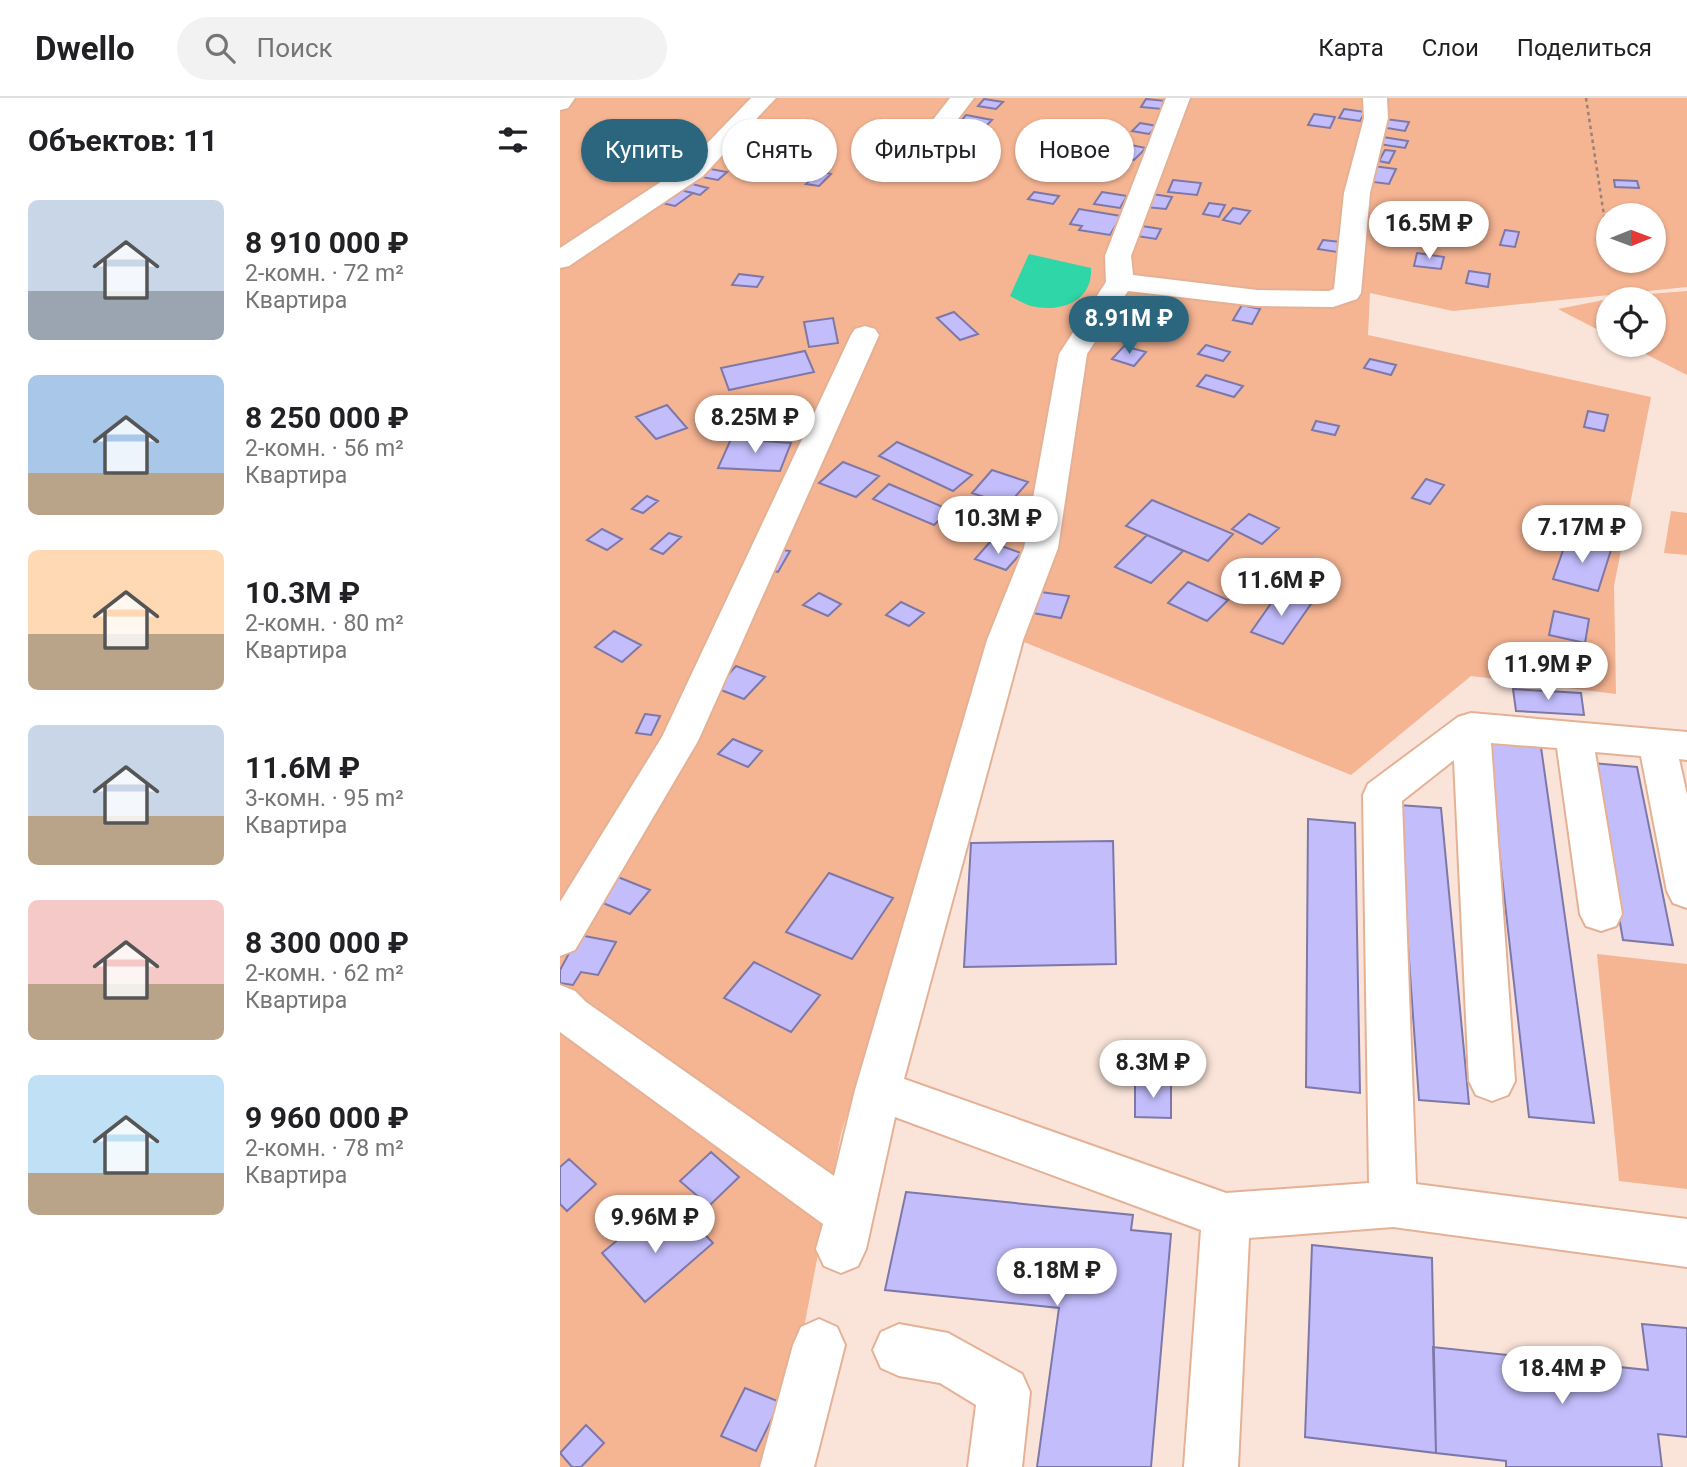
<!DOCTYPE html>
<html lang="ru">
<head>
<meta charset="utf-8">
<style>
  body { margin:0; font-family:Roboto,sans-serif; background:#f2f2f2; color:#202124; height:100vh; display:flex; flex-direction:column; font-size:26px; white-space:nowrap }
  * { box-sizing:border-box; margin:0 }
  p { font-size:23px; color:#757577 }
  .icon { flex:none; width:38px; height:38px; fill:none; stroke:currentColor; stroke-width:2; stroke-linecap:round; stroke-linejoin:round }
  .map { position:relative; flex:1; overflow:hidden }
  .details { display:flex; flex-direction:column; background:#fff; width:560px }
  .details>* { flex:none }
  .banner { position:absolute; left:21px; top:21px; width:665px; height:63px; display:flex; gap:14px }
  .needle { width:46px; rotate:89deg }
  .buttons { position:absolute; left:1036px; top:105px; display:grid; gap:14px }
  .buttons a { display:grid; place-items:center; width:70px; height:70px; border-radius:50%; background:#fff; box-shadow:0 2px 5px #0004; font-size:35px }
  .price { position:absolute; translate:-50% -60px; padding:0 16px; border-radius:24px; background:#fff; color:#222; font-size:23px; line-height:46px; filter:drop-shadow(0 2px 4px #0008) }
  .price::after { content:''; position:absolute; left:50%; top:42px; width:21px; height:16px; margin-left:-10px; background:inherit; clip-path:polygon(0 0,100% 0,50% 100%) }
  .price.selected { background:#2b667e; color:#fff }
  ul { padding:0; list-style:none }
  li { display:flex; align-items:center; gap:21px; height:175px; padding:0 28px }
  li span { display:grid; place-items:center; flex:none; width:196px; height:140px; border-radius:10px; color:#555 }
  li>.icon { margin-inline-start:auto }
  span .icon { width:84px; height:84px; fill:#fffc; stroke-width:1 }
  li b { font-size:30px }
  h2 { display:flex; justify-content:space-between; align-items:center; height:84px; padding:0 28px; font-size:30px }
  .chip { padding:0 24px; border-radius:32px; background:#fff; box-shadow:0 2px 5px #0004; font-size:24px; line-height:63px }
  .chip.selected { background:#2b667e; color:#fff }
  header { display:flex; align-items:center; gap:42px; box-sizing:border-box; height:98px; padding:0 35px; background:#fff; border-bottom:2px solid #e0e0e0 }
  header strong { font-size:33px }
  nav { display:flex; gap:38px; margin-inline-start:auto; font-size:24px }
  .search { width:490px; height:63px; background:#f2f2f2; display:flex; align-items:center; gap:18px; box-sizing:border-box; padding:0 24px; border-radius:38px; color:#757577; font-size:26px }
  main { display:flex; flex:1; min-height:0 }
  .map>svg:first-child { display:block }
</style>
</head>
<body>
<header>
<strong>Dwello</strong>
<div class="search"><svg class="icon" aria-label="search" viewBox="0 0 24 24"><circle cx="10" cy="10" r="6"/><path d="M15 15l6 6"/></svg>Поиск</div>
<nav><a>Карта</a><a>Слои</a><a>Поделиться</a></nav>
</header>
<main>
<section class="details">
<h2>Объектов: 11<svg class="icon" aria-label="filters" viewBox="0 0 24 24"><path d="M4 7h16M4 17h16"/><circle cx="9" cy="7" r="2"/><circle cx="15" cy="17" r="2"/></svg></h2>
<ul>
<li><span style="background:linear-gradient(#c9d6e8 65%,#9aa5b1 0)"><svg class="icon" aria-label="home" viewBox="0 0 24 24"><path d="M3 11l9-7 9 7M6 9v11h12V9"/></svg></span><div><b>8 910 000 ₽</b><p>2-комн. · 72 m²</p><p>Квартира</p></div></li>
<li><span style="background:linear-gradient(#a9c7e8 70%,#b9a48a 0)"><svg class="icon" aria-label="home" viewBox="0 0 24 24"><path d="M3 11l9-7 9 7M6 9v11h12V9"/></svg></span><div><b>8 250 000 ₽</b><p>2-комн. · 56 m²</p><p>Квартира</p></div></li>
<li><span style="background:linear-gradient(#ffd9b3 60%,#b9a48a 0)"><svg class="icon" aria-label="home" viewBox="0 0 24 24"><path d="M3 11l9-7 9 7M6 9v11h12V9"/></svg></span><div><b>10.3M ₽</b><p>2-комн. · 80 m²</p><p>Квартира</p></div></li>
<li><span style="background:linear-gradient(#c9d6e8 65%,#b9a48a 0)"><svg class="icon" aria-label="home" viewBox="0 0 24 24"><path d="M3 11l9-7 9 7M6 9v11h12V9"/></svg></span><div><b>11.6M ₽</b><p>3-комн. · 95 m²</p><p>Квартира</p></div></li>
<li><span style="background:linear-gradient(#f6c9c9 60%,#b9a48a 0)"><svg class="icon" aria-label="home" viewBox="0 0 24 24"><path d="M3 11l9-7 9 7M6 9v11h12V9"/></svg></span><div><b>8 300 000 ₽</b><p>2-комн. · 62 m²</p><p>Квартира</p></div></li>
<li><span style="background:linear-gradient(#bfe0f5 70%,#b9a48a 0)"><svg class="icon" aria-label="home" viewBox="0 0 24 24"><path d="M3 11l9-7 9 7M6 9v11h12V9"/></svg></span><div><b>9 960 000 ₽</b><p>2-комн. · 78 m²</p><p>Квартира</p></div></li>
</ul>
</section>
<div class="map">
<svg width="1127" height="1369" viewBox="0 0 1127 1369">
  <rect width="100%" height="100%" fill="#fae4d9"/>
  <path fill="#f5b492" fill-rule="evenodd" d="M0 0H1127V189L893 213 810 195 808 237 1091 299 1054 488 1056 596 911 578 791 677 437 533 281 1036 228 1313 211 1369H0ZM1048 117H1094V163H1048Z
    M1127 193V277L1068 247H1094V201H1048V237L998 211 1064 198Z
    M1111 413 1127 415V457L1104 455Z
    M1037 856 1127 866V1091L1059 1083Z"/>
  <path fill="#2fd6a7" d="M469 156 531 170C533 203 501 215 471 208 464 206 456 201 450 198Z"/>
  <path fill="#c3bdfc" stroke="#7d78a8" stroke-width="2" d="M424 1 443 4 436 11 418 8Z
    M586 1 606 3 602 11 581 9Z
    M784 11 805 14 800 23 779 20Z
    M754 16 775 19 770 30 748 27Z
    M406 17 432 22 421 33 396 29Z
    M825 21 849 24 845 33 821 29Z
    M580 25 597 28 589 36 572 33Z
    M191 30 211 32 206 38 185 35Z
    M823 39 848 43 845 50 819 46Z
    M173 46 195 50 188 57 165 53Z
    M566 46 586 50 574 62 555 58Z
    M520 50 542 55 537 60 515 55Z
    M825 52 835 53 829 65 819 63Z
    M813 68 836 71 829 86 806 83Z
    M145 70 167 74 158 82 136 78Z
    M259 73 271 76 259 88 246 86Z
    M613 82 641 85 637 97 608 94Z
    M1054 82 1077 83 1079 90 1055 89Z
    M128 85 148 90 140 97 120 92Z
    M120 92 133 95 115 108 102 105Z
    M474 94 499 98 493 106 468 101Z
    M542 94 567 98 560 110 534 106Z
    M592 96 612 99 606 111 585 109Z
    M649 105 665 107 659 119 643 116Z
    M673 110 690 113 680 126 663 122Z
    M519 111 561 118 550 137 519 132 522 128 510 126Z
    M582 128 601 131 596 141 577 138Z
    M945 132 959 134 955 149 940 147Z
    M763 142 781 144 777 154 758 151Z
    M857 155 884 159 881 171 854 168Z
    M909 173 930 176 928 189 906 185Z
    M179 176 203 179 197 189 172 187Z
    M682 207 700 211 692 226 673 222Z
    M394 214 418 236 400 242 377 220Z
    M273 220 278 245 249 249 244 224Z
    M646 247 670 254 663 263 638 256Z
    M564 248 586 254 574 268 552 261Z
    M245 253 254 274 169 292 161 270Z
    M810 261 836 267 831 277 804 270Z
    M646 277 683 288 674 299 637 288Z
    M107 307 127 330 96 341 76 319Z
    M1028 313 1048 317 1044 333 1024 329Z
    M756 323 779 328 775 337 752 332Z
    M171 341 231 345 220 373 158 370Z
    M337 344 367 357 412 377 393 393 319 358Z
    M283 364 319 378 296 399 259 385Z
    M432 372 468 384 448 407 412 395Z
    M866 381 884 387 870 406 852 400Z
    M329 386 390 412 374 427 313 401Z
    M87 398 98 403 83 415 72 411Z
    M592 402 673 436 648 463 566 428Z
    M689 416 719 430 702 446 672 431Z
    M42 431 62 441 47 452 27 442Z
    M109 435 121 439 103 456 91 451Z
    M587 437 623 453 591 485 555 469Z
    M1007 441 1051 452 1038 493 993 481Z
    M430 444 461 455 446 472 415 461Z
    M214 451 230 453 218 474 203 471Z
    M628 484 668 502 647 523 608 505Z
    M481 494 509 498 501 520 473 515Z
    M719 494 751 506 723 546 691 534Z
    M259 495 281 506 268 518 243 507Z
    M341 504 364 515 349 528 326 517Z
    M994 513 1029 521 1025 545 989 537Z
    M54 533 81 547 62 564 35 549Z
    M176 568 205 579 184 601 156 590Z
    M953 591 1021 595 1024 617 956 613Z
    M85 616 100 618 91 637 76 635Z
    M173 641 202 653 188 669 158 656Z
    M927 645 981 649 1034 1025 969 1019Z
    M1032 665 1077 669 1113 847 1063 842Z
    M838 707 881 710 909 1006 859 1002Z
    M748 721 795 725 800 995 746 989Z
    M553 743 556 866 404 869 411 745Z
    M269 775 333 800 292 861 226 834Z
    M58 779 90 792 70 816 38 803Z
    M19 837 56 844 38 877 21 874 13 887 0 885V872Z
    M194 864 260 897 231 934 164 900Z
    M575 985H611V1020L575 1019Z
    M151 1054 179 1079 149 1108 120 1083Z
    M9 1061 36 1086 7 1113 0 1106V1069Z
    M346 1094 573 1117 571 1132 611 1136 591 1369H477L499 1210 325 1192Z
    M84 1120 104 1142 129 1120 153 1145 85 1204 42 1155Z
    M752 1147 872 1160 876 1355 745 1339Z
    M1082 1226 1127 1230V1339L1098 1336 1102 1369H946V1363L876 1355 873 1249 1088 1272Z
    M185 1290 220 1304 196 1353 161 1338Z
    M26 1327 44 1345 21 1369H12L0 1355Z"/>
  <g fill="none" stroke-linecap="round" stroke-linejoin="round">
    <defs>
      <path id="minor" d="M0 0H15L8 10 0 12Z
        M191 0H216L143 78 9 168 0 170V150L125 68Z
        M390 0H414L372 55 363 57 354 55 351 50Z
        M606 0H630L571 158 573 177 697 192 769 193 774 191 784 95 804 20 803 0H827L828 20 810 95 801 195 797 201 773 209 697 208 568 193 527 256 498 450 463 542 344 981 666 1095 809 1085 803 697 808 686 898 619 911 615 1127 634V662L1119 661 1127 697V810L1113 805 1107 793 1081 658 1035 654 1062 816 1056 828 1041 833 1026 828 1020 816 997 650 931 645 955 983 948 997 932 1003 916 997 909 983 894 662 842 703 856 1086 1127 1121V1169L833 1129 689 1140 678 1369H624L641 1132 335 1019 306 1151 298 1168 281 1175 264 1168 256 1151 263 1126 0 934V887L15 893 26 904 274 1078 295 992 427 542 464 450 499 256 546 184 545 158Z
        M305 228 315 231 319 237 138 643 15 852 0 858V804L102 639 291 237 295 231Z
        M259 1221 277 1229 285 1247 254 1369H200L233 1247 241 1229Z
        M339 1226 388 1235 462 1276 470 1294 462 1369H408L416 1307 380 1285 339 1278 321 1270 313 1252 321 1234Z"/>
    </defs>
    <use href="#minor" stroke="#e5b195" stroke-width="4"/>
    <path stroke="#988378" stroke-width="2.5" stroke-dasharray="3.5 3.5" stroke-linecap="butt" d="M1026 0 1048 144"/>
    <use href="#minor" fill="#fff" fill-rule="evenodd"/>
  </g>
</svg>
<div class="buttons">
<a><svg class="needle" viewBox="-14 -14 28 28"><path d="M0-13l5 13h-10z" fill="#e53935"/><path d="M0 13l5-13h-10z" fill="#757577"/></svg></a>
<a><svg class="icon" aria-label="locate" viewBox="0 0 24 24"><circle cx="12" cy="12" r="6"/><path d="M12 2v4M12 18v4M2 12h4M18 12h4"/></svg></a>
</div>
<b class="price" style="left:869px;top:163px">16.5M ₽</b>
<b class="price selected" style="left:569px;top:258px">8.91M ₽</b>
<b class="price" style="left:195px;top:357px">8.25M ₽</b>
<b class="price" style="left:438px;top:458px">10.3M ₽</b>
<b class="price" style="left:1022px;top:467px">7.17M ₽</b>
<b class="price" style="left:721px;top:520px">11.6M ₽</b>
<b class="price" style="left:988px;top:604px">11.9M ₽</b>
<b class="price" style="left:593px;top:1002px">8.3M ₽</b>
<b class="price" style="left:95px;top:1157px">9.96M ₽</b>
<b class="price" style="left:497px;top:1210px">8.18M ₽</b>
<b class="price" style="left:1002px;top:1308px">18.4M ₽</b>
<div class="banner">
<a class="chip selected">Купить</a>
<a class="chip">Снять</a>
<a class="chip">Фильтры</a>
<a class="chip">Новое</a>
</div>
</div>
</main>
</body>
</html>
